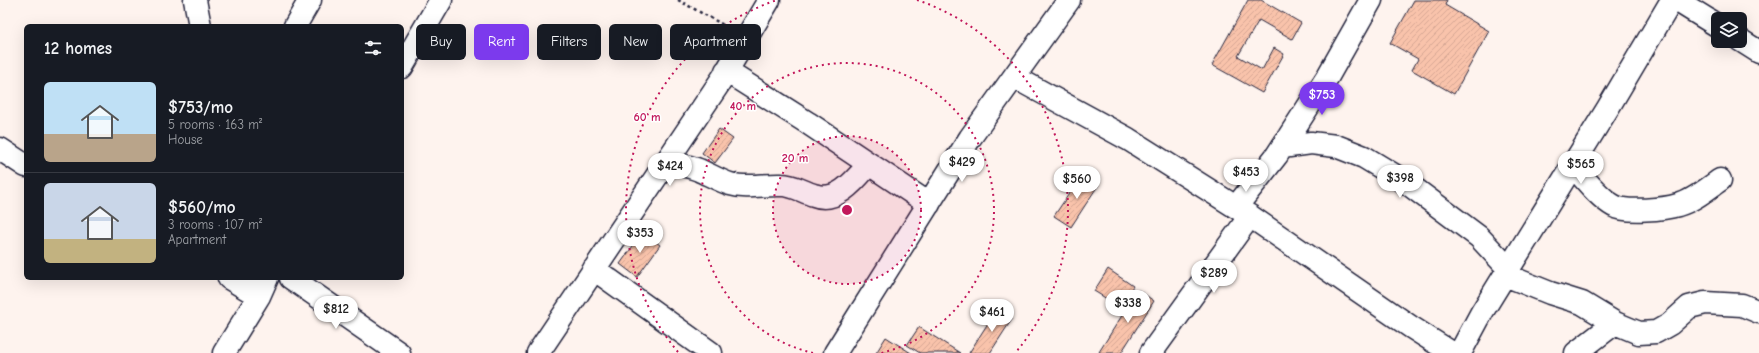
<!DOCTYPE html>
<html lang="en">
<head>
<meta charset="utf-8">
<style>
  body { margin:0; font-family:"Comic Neue",sans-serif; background:#20242c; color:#f1f3f6; height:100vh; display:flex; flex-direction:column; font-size:15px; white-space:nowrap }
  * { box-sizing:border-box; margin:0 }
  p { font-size:13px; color:#9ea1a6 }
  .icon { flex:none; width:22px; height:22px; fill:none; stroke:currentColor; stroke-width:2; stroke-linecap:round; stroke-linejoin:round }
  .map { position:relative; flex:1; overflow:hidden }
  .side { position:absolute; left:24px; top:24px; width:380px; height:256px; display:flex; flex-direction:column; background:#171b24; border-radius:6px; box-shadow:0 4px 16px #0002 }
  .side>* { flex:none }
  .guide { position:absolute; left:416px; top:24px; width:380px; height:36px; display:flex; gap:8px }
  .fabs { position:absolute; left:1711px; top:12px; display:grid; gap:8px }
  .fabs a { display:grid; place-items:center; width:36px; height:36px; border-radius:6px; background:#171b24; box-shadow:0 4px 16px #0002; font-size:20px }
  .price { position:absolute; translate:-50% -34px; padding:0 9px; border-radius:14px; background:#fff; color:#222; font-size:13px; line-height:26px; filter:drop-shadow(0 1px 2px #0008) }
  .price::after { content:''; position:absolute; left:50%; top:24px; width:12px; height:9px; margin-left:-6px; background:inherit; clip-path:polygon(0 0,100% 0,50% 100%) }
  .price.selected { background:#7c3aed; color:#fff }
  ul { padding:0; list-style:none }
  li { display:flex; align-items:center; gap:12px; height:100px; padding:0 20px }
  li+li { border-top:1px solid #363941 }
  li span { display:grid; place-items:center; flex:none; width:112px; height:80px; border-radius:6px; color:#555 }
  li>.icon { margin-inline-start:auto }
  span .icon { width:48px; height:48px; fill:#fffc; stroke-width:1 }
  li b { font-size:17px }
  h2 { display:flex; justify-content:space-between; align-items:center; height:48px; padding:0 20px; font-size:17px }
  .chip { padding:0 14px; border-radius:6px; background:#171b24; box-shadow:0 4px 16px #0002; font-size:14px; line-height:36px }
  .chip.selected { background:#7c3aed; color:#fff }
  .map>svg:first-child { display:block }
</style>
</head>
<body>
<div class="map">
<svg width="1759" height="353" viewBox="0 0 1759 353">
  <defs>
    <pattern id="building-hatch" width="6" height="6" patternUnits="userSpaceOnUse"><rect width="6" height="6" fill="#f9c3ab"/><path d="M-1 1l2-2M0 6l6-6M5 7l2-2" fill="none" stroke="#d5a794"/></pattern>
  </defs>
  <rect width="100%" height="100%" fill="#fef3ee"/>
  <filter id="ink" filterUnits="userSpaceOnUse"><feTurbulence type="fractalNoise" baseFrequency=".025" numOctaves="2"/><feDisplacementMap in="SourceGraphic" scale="8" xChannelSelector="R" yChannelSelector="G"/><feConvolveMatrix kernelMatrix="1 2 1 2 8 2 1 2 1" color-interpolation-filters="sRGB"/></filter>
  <g filter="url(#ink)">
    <path fill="url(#building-hatch)" stroke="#22223b" d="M1248 0H1261L1301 23 1292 39 1259 20 1238 56 1262 70 1274 48 1284 54 1262 93 1212 65Z
      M1414 0H1447L1445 5 1489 31 1454 94 1412 70 1418 59 1390 43Z
      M719 129 733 139 715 163 702 153Z
      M1083 173 1099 184 1071 227 1054 216Z
      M643 232 660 245 637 277 620 264Z
      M1108 269 1133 286 1120 307 1094 291Z
      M1138 290 1154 301 1121 353H1101L1099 352Z
      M997 309 1012 319 990 353H969Z
      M919 327 960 353H920L907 345Z
      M886 337 911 353H876Z"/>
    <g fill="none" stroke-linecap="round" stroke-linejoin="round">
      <defs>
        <path id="street" d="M195 0 200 26
          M1676 0 1718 26
          M295 26 310 0
          M1740 40 1759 52
          M402 67 441 0
          M726 71 808 123 929 204
          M1014 77 1128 139 1250 216 1411 327 1452 353
          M1282 147 1311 143 1336 146 1364 157 1407 183 1479 237 1509 269
          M0 149 26 166
          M667 161C678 164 689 166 699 170 710 175 720 181 730 184 747 189 765 184 782 185 794 185 803 192 814 195 837 204 856 179 869 164
          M1573 166C1585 179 1598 197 1614 206 1626 213 1665 209 1678 205 1693 201 1707 189 1720 180
          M1236 207 1277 155 1328 76 1371 0
          M594 269 711 353
          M1505 275 1550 293 1582 303 1615 323 1639 333 1656 332 1670 324 1689 307 1705 303 1742 305 1759 312
          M229 278 259 296
          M291 278 399 353
          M224 353 259 296 267 278
          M538 353 722 79 769 0
          M835 353 970 138 1069 0
          M1151 353 1250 216
          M1460 353 1482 312 1608 108 1672 0
          M1576 353 1615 323"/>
      </defs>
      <use href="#street" stroke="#22223b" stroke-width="25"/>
      <path stroke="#22223b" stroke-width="2.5" stroke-dasharray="3 3" stroke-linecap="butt" d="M678 0 727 27"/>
      <use href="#street" stroke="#fff" stroke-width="22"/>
    </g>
  </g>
  <circle cx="847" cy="210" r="74" fill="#c2185b" fill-opacity=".12"/>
  <g fill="none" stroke="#c2185b" stroke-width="2" stroke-dasharray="2 4">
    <circle cx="847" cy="210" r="74"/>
    <path d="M813 353A147 147 0 1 1 881 353"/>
    <path d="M678 352A221 221 0 0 1 777 0M917 0A221 221 0 0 1 1016 352"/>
  </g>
  <circle cx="847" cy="210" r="6" fill="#c2185b" stroke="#fff" stroke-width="2"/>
  <g font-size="12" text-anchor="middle" font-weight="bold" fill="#c2185b" stroke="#fff" stroke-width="3" stroke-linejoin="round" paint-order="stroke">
    <text x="743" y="110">40 m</text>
    <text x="647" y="121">60 m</text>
    <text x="795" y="162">20 m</text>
  </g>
</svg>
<div class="fabs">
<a><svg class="icon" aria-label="layers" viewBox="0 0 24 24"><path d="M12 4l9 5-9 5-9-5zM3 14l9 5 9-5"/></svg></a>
</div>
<b class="price selected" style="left:1322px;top:116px">$753</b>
<b class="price" style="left:962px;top:183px">$429</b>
<b class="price" style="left:1581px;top:185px">$565</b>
<b class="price" style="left:670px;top:187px">$424</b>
<b class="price" style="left:1246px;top:193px">$453</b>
<b class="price" style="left:1400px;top:199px">$398</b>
<b class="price" style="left:1077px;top:200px">$560</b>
<b class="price" style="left:640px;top:254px">$353</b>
<b class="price" style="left:1214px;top:294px">$289</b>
<b class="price" style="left:1128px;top:324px">$338</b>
<b class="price" style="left:336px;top:330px">$812</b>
<b class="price" style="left:992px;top:333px">$461</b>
<div class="guide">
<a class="chip">Buy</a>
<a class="chip selected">Rent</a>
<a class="chip">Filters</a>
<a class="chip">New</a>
<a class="chip">Apartment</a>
</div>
<section class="side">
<h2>12 homes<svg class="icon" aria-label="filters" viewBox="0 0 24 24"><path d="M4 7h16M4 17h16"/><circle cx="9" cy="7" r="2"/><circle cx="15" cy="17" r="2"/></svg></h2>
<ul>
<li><span style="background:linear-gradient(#bfe0f5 65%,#b9a48a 0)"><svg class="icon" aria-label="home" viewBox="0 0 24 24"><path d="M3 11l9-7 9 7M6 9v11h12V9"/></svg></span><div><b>$753/mo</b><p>5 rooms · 163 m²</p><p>House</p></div></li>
<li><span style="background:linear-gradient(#c9d6e8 70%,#c2b280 0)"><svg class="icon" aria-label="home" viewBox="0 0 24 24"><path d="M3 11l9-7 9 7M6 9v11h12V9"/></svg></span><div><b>$560/mo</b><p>3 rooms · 107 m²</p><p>Apartment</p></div></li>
</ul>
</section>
</div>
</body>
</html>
